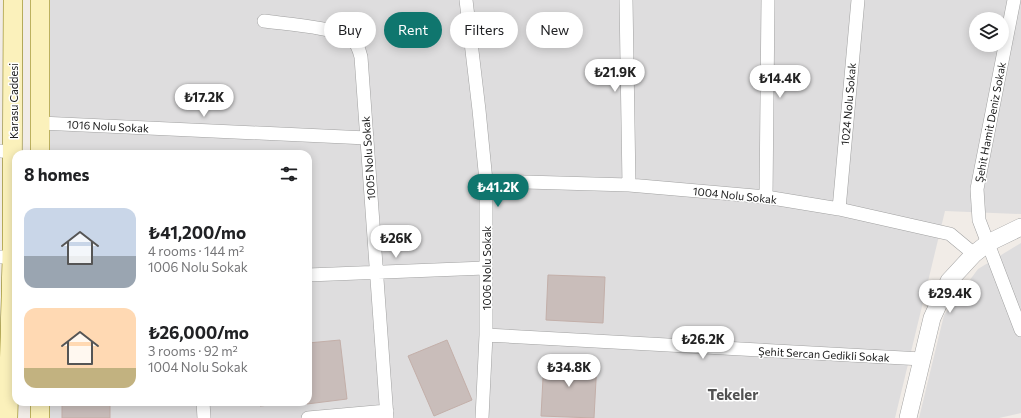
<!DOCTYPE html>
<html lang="en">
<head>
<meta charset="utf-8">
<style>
  body { margin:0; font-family:Commissioner,sans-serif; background:#f6f6f6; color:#202124; height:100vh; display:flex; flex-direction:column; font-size:15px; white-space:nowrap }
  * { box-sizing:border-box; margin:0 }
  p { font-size:13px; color:#757577 }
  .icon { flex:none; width:22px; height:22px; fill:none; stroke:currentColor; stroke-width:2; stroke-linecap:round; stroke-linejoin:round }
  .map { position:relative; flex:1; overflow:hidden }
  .side { position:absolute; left:12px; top:150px; width:300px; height:256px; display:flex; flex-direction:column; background:#fff; border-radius:12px; box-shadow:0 2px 10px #0003 }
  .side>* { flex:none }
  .top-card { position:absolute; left:324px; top:12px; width:380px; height:36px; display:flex; gap:8px }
  .controls { position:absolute; left:969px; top:12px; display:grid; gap:8px }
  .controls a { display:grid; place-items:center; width:40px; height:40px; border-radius:50%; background:#fff; box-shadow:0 2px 10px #0003; font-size:20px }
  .price { position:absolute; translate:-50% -34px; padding:0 9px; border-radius:14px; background:#fff; color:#222; font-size:13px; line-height:26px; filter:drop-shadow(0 1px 2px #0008) }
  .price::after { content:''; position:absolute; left:50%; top:24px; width:12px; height:9px; margin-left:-6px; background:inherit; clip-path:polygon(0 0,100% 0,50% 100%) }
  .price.selected { background:#0f766e; color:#fff }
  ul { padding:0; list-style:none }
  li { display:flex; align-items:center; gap:12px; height:100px; padding:0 12px }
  li span { display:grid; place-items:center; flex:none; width:112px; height:80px; border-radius:12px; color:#555 }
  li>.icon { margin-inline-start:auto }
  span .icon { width:48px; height:48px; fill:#fffc; stroke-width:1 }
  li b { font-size:17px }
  h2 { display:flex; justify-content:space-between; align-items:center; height:48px; padding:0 12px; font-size:17px }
  .tag { padding:0 14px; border-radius:18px; background:#fff; box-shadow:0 2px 10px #0003; font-size:14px; line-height:36px }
  .tag.selected { background:#0f766e; color:#fff }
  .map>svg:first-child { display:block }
</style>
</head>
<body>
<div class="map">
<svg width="1021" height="418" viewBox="0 0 1021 418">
  <rect width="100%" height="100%" fill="#f1ece7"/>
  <path fill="#deddde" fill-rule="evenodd" d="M42 0H1021V214L945 211 895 418H40V402H308V154H41ZM976 19H1002V45H976Z
    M1021 243V413L999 418H919L944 315 978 269Z"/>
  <path fill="#c9bdba" stroke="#c3afa9" d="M548 275 605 277 603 323 546 320Z
    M340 340 347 399 307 404 308 343Z
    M447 340 472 400 434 416 408 356Z
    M544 359 597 361 594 418 541 416Z
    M62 402H110V418H62Z
    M260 402H297L260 406Z"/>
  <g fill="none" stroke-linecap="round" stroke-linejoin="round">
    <defs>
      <path id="minor" d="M466 0 479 110 486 181V335L482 418
        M626 0 629 185
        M1014 0 977 189 979 220 1021 330
        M264 21C285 24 338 27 353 40 358 45 359 50 361 57L387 418
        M40 123 367 138
        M0 151 13 152
        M486 181 629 185 766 197 839 209 950 234 974 254
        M766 197 768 0
        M839 209 858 0
        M0 257H12
        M308 275 485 268
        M486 335 922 359
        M203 402 204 418
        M308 418 387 411"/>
      <path id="tertiary" d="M908 418 932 318 949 281 974 254 988 243 1021 227"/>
      <path id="secondary" d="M40 0V154
        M8 418 12 257 13 0
        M40 418V402"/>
    </defs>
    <use href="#minor" stroke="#a1a1a1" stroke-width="14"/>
    <use href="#tertiary" stroke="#a1a1a1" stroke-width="18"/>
    <use href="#secondary" stroke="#7c7003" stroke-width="20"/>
    <use href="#minor" stroke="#fff" stroke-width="13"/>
    <use href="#tertiary" stroke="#fff" stroke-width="17"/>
    <use href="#secondary" stroke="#fbf1bb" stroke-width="19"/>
  </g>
  <g text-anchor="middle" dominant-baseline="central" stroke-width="3" stroke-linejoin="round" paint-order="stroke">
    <g font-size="11" fill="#202020" stroke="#fff">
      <text transform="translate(13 101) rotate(-90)">Karasu Caddesi</text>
      <text transform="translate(848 104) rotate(-85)">1024 Nolu Sokak</text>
      <text transform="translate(990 122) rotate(-79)">Şehit Hamit Deniz Sokak</text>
      <text transform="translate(108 126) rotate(3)">1016 Nolu Sokak</text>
      <text transform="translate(368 158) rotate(-94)">1005 Nolu Sokak</text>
      <text transform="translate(735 195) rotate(6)">1004 Nolu Sokak</text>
      <text transform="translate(486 268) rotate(-90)">1006 Nolu Sokak</text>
      <text transform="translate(824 354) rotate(3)">Şehit Sercan Gedikli Sokak</text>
    </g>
    <g font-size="15" font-weight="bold" fill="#535353" stroke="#fff">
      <text x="733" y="394">Tekeler</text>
    </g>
  </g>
</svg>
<div class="controls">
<a><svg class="icon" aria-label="layers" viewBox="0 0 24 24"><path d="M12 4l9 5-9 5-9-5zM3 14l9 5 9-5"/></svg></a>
</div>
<b class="price" style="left:615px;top:93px">₺21.9K</b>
<b class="price" style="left:780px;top:99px">₺14.4K</b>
<b class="price" style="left:204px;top:118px">₺17.2K</b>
<b class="price selected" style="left:498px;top:208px">₺41.2K</b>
<b class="price" style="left:396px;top:259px">₺26K</b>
<b class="price" style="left:950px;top:314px">₺29.4K</b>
<b class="price" style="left:703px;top:360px">₺26.2K</b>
<b class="price" style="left:569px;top:388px">₺34.8K</b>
<div class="top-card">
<a class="tag">Buy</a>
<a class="tag selected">Rent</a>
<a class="tag">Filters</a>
<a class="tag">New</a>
</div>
<section class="side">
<h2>8 homes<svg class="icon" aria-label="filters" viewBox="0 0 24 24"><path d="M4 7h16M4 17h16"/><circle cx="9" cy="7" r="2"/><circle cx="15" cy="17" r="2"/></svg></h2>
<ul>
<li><span style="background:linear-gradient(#c9d6e8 60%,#9aa5b1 0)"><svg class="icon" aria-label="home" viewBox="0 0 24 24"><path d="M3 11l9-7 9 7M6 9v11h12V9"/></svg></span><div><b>₺41,200/mo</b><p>4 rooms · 144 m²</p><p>1006 Nolu Sokak</p></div></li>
<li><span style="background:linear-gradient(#ffd9b3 75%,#c2b280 0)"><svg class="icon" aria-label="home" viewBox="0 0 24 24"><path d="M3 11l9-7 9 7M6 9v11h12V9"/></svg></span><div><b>₺26,000/mo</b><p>3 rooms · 92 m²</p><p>1004 Nolu Sokak</p></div></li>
</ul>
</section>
</div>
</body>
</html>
